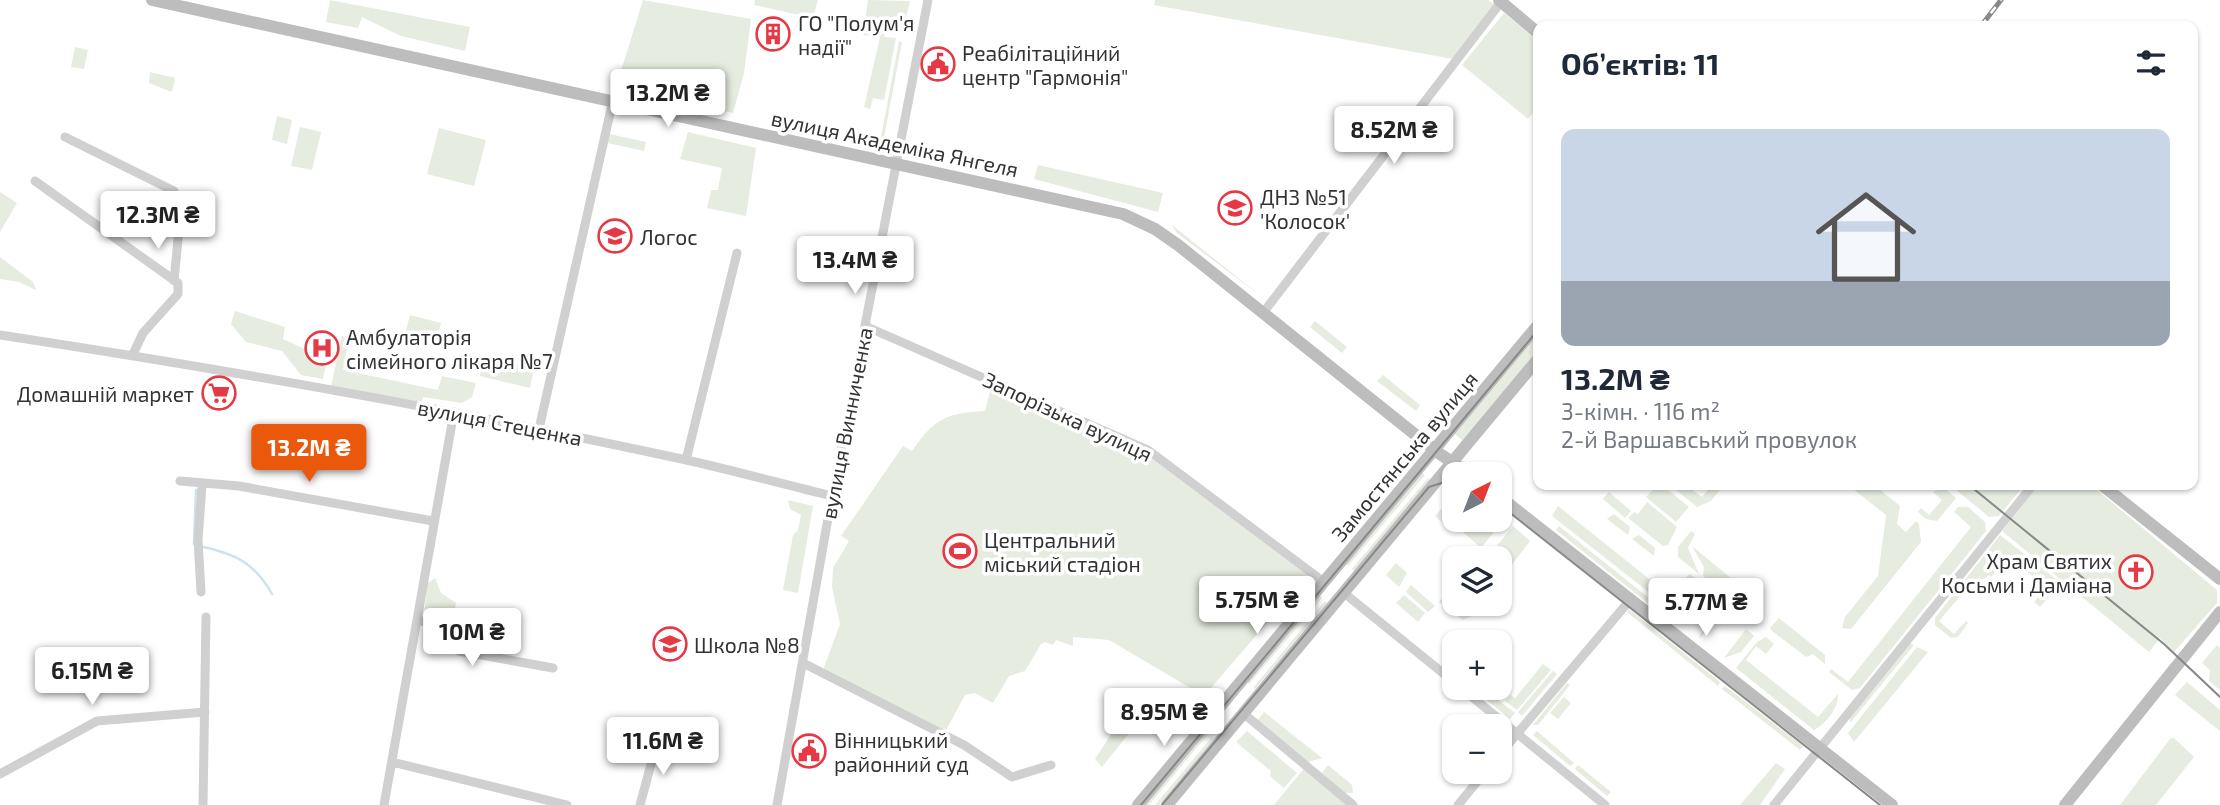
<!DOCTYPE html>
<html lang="uk">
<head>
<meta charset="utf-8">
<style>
  body { margin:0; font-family:"Exo 2",sans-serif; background:#f6f6f7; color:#1f2937; height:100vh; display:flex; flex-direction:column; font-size:26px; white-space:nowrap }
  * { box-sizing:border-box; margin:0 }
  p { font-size:23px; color:#747a83 }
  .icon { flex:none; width:38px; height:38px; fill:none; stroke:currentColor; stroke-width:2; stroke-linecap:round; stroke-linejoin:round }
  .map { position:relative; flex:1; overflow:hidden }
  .side { position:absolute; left:1533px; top:21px; width:665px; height:469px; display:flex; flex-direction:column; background:#fff; border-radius:14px; box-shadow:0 2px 5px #0004 }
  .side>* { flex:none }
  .needle { width:46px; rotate:42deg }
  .tools { position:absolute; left:1442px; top:462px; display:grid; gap:14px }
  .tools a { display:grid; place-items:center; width:70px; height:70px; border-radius:14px; background:#fff; box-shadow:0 2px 5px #0004; font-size:35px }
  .price { position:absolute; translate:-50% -60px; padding:0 16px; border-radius:7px; background:#fff; color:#222; font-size:23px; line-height:46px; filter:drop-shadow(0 2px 4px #0008) }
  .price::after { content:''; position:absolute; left:50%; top:42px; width:21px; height:16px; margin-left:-10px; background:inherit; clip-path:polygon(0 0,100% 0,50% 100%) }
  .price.on { background:#ea580c; color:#fff }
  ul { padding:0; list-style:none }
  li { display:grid; align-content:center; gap:14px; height:371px; padding:0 28px }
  li span { display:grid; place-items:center; height:217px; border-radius:14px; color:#555 }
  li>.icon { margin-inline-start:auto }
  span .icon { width:126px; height:126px; fill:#fffc; stroke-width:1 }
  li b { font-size:30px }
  h2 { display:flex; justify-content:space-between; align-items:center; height:84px; padding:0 28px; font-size:30px }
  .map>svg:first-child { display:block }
</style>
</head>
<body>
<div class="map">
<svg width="2220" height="805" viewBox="0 0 2220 805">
  <rect width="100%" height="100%" fill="#fff"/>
  <path fill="#e6ecdf" d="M330 0 470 27 465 51 401 36 362 17 358 28 326 22Z
    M643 0 751 19 744 73 733 113 616 87Z
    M755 0H818L813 18 754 5Z
    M868 0 910 1 902 33 886 30 884 37 896 38 884 100 873 98 870 109 864 107 880 37 863 35Z
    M1155 0H1488L1494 4 1453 59 1154 5Z
    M1504 13 1538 41V106L1528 119 1462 65Z
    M899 41 902 42 884 138 881 137Z
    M75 47 88 50 84 69 71 67Z
    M150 72 175 78 172 92 149 83Z
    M277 116 292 120 287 144 272 140Z
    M300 127 321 132 312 170 291 166Z
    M439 128 486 140 474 186 427 174Z
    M688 132 756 148 746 216 707 208 711 190H718L722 168 680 159Z
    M605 133 646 142 644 151 603 142Z
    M1038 165 1163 193 1158 212 1034 179Z
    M0 192 17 203 0 232Z
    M1172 225 1262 297 1177 233Z
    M0 257 33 282 36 290 19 282 0 279Z
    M235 311 285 327 283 339 307 350 328 354 323 379 301 375 282 351 246 342 231 324Z
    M410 315 441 323 435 346 404 338Z
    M1315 321 1347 347 1342 353 1310 327Z
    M1538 335V351L1463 441 1455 434Z
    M342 336 349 338 343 370 438 390 442 376 476 383 472 397 462 403 423 397 422 402 331 386Z
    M484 356 534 368 530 388 480 376Z
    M1383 375 1420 405 1416 411 1377 381Z
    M992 384 1146 454 1308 575 1204 696 1109 640 1073 637V646L1056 640 1053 645 1045 642 1041 644 1025 671 1009 676 993 703 975 693 965 695 945 732 823 670 840 624 832 587 833 568 849 541 841 536 903 446 912 451C934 419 946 413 985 411Z
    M1422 473 1425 475 1348 566 1346 564Z
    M1428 478 1430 480 1354 571 1352 569Z
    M1657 485H1662L1689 507 1676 522 1646 497Z
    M1670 485H1686L1702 497 1712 485H1724L1711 501 1697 507Z
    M1848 485H1874L1900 506 1897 524 1906 532 1916 521 1919 524 1921 542 1851 629 1842 628 1845 617 1878 576 1886 515Z
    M1950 485H2024L1999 516 1989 517Z
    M2038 485H2091L2217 590V603L2174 652 2160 638 2149 652 2002 531Z
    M1943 487 1956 498 1937 521 1926 519 1918 512 1921 508 1929 515 1942 500 1933 492Z
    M1609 492 1631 511 1625 518 1603 499Z
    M1454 495V520H1490L1498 527 1481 548 1453 523 1448 528 1435 516Z
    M788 500 813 506 798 593 783 590 793 535 798 530 801 515 790 509Z
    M1647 502 1677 527 1668 545 1663 546 1628 518 1634 512 1638 514Z
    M1558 506 1683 606 1697 620 1688 623 1552 516Z
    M1958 507H1968L1985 522 1986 531 1860 688 1852 690 1829 672 1831 669 1848 682 1971 527 1954 512Z
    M1614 514 1630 527 1628 535 1607 519Z
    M1513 526 1530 541 1500 580V558H1487Z
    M1559 526 1654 602 1649 604 1556 530Z
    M1691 531 1695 534 1688 548 1699 574 1678 557V547Z
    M1639 535 1655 548 1654 556 1632 539Z
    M2000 535 2061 583 2040 607 2034 602 2046 587 2008 556 1991 577 1989 575 1984 579 1974 580 1939 621 1954 634 1966 621 1968 623 1958 637 1951 638 1935 625V618Z
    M1692 546 1743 588 1700 638V635L1738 588 1726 578 1717 588 1703 576 1704 567Z
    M1396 563 1407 573 1399 587 1386 575Z
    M1690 574 1703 585 1705 590 1702 595 1683 580Z
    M435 578 441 593 456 603 453 618 424 616 427 584Z
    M1411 585 1435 606 1428 612 1406 592Z
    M1448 591 1454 596V604H1482L1472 616 1463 620 1439 602Z
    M1404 595 1425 613 1418 622 1396 603Z
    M1320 596 1322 598 1249 684 1247 682Z
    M1325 601 1327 603 1255 689 1253 688Z
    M1629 609 1720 682 1718 686 1627 612Z
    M1779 618 1825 655V664L1813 654 1806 657 1772 631 1770 628Z
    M1746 629 1754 636 1741 652 1724 658Z
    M1766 637 1774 644 1766 654 1756 646 1746 660 1818 717 1838 694C1839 707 1826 724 1814 730L1736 668 1757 642Z
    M1909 643 1914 645 1850 723V716Z
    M2217 645 2220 648V690L2209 681 2210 670 2202 663Z
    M1917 647 1928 652 1854 742 1848 733Z
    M1543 664 1551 670 1517 710 1505 701 1511 695 1515 698Z
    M1553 671 1557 674 1522 716 1518 712Z
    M2187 682 2220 710V731L2175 695Z
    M1567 683 1570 685 1538 725H1533Z
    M1725 686 1803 746 1800 750 1722 689Z
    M1483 688 1515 713 1510 719 1473 689Z
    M1564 697 1571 703 1558 719 1550 713Z
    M1126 701 1142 717 1102 767 1095 759 1119 722 1114 716Z
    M1264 712 1322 758 1308 762 1257 721Z
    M1247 731 1297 773 1284 788 1270 776 1271 771 1266 767 1236 742Z
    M1537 731 1574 763 1570 766 1533 735Z
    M1206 732 1208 734 1149 805H1145Z
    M1212 737 1214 739 1159 805H1155Z
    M2174 738 2194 757 2156 805H2120L2170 739Z
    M1776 763 1785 769 1760 805H1740Z
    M1328 765 1352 785 1353 793H1345L1322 773Z
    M1578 765 1611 792 1607 796 1575 769Z
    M1306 766 1353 805H1274Z"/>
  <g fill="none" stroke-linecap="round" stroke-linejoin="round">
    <path stroke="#cfe2ee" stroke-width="2.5" d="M194 544 196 490
      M200 546C235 554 254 562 272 594"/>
    <path stroke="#d6d6d6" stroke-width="9" stroke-dasharray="9 4.5" stroke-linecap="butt" d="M1791 487 1792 485"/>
    <path stroke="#d0d0d0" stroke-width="9" d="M65 137 174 191 181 208 174 281
      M35 181 178 283V294L143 333 133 354
      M1263 313 1501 2
      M865 326 1148 450 1324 582
      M0 335C229 370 456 410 682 459 732 470 782 484 832 496
      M539 429 613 100
      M686 460 737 253
      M180 481 239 486 433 521
      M201 592 198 540 202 485
      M1344 593 1454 682
      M417 620 456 628 461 637 459 651 553 668
      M803 663 964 745 1012 777 1051 765
      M1461 688 1605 805
      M1243 713 1353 805
      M1500 754 1630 600
      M392 762 567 805
      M0 774 97 721 205 712
      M203 805 206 617
      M384 805 454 412
      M640 805 657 742
      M777 805 832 496 928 0
      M1458 805 1485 772
      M1774 805 2033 485"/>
    <path stroke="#bdbdbd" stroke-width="12" d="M152 0 1123 214 1155 229 1178 245 1437 452 1470 474
      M1499 0 1538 33
      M2102 485 2220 579
      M1500 497 1892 805
      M1138 805 1538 325
      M1167 805 1538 359
      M2065 805 2220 612"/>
    <path stroke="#888" stroke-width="2" d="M1969 485 2164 644 2220 697
      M1500 505 1880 805
      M1141 805 1538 330
      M1162 805 1429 487 1454 479"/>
    <defs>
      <path id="rail" d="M1981 26 2001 0"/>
    </defs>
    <use href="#rail" stroke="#888" stroke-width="5"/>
    <use href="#rail" stroke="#fff" stroke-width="2.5" stroke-dasharray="8" stroke-linecap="butt"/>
  </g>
  <defs>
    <symbol id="building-ring" viewBox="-11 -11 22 22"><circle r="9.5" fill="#fff" stroke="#e63946" stroke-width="1.5"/><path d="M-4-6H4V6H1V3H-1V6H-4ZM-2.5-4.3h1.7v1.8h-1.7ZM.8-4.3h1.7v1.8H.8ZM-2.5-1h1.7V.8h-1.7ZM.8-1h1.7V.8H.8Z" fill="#e63946"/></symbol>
    <symbol id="civic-ring" viewBox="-11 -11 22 22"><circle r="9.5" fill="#fff" stroke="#e63946" stroke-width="1.5"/><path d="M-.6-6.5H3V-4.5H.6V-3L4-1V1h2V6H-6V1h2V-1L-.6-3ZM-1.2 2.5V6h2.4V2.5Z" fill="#e63946"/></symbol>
    <symbol id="school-ring" viewBox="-11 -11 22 22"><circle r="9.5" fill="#fff" stroke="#e63946" stroke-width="1.5"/><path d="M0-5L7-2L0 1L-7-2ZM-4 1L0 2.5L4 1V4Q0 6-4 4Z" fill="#e63946"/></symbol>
    <symbol id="hospital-ring" viewBox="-11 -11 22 22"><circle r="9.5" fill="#fff" stroke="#e63946" stroke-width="1.5"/><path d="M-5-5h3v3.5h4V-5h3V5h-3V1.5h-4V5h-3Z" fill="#e63946"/></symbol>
    <symbol id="supermarket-ring" viewBox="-11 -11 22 22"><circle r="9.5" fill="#fff" stroke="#e63946" stroke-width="1.5"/><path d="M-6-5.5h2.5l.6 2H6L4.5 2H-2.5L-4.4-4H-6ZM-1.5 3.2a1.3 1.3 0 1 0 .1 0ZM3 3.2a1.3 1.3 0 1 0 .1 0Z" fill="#e63946"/></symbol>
    <symbol id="stadium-ring" viewBox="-11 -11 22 22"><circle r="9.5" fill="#fff" stroke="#e63946" stroke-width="1.5"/><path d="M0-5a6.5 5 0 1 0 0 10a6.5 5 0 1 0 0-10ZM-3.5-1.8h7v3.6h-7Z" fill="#e63946"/></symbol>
    <symbol id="church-ring" viewBox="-11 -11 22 22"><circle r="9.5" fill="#fff" stroke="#e63946" stroke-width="1.5"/><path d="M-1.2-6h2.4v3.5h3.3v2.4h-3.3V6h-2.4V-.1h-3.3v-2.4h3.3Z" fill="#e63946"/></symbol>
  </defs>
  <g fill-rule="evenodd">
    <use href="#building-ring" x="754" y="15" width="38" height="38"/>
    <use href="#civic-ring" x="919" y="45" width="38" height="38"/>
    <use href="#school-ring" x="1216" y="189" width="38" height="38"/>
    <use href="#school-ring" x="596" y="217" width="38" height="38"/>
    <use href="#hospital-ring" x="303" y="329" width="38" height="38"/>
    <use href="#supermarket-ring" x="200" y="374" width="38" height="38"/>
    <use href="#stadium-ring" x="941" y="532" width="38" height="38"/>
    <use href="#church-ring" x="2117" y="553" width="38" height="38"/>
    <use href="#school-ring" x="651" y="625" width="38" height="38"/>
    <use href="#civic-ring" x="790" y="732" width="38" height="38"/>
  </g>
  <g text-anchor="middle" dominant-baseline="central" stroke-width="7" stroke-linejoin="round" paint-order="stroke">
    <g font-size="21" fill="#333" stroke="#fff" text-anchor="start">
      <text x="798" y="22">ГО "Полум'я<tspan x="798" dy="24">надії"</tspan></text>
      <text x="962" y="52">Реабілітаційний<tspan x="962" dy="24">центр "Гармонія"</tspan></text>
      <text x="1260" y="196">ДНЗ №51<tspan x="1260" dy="24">'Колосок'</tspan></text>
      <text x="640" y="236">Логос</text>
      <text x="346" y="336">Амбулаторія<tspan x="346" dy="24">сімейного лікаря №7</tspan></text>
      <text x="194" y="393" text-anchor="end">Домашній маркет</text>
      <text x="984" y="539">Центральний<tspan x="984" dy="24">міський стадіон</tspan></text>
      <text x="2112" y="560" text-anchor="end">Храм Святих<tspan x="2112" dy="24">Косьми і Даміана</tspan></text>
      <text x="694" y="644">Школа №8</text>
      <text x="834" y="739">Вінницький<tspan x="834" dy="24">районний суд</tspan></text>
    </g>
    <g font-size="21" fill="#333" stroke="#fff">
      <text transform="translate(895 143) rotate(12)">вулиця Академіка Янгеля</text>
      <text transform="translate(1068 416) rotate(25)">Запорізька вулиця</text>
      <text transform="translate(500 422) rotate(11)">вулиця Стеценка</text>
      <text transform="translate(846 423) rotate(-79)">вулиця Винниченка</text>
      <text transform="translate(1404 456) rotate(-50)">Замостянська вулиця</text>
    </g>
  </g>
</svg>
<div class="tools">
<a><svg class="needle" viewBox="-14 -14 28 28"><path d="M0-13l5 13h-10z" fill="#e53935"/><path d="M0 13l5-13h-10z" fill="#747a83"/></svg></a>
<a><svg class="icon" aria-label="layers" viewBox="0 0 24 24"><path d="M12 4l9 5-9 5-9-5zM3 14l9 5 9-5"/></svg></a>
<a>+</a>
<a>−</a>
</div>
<b class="price" style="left:668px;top:129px">13.2M ₴</b>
<b class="price" style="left:1394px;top:166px">8.52M ₴</b>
<b class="price" style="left:158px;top:251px">12.3M ₴</b>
<b class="price" style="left:855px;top:296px">13.4M ₴</b>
<b class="price on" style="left:309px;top:484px">13.2M ₴</b>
<b class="price" style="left:1257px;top:636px">5.75M ₴</b>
<b class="price" style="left:1706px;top:638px">5.77M ₴</b>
<b class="price" style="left:472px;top:668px">10M ₴</b>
<b class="price" style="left:92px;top:707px">6.15M ₴</b>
<b class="price" style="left:1164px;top:748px">8.95M ₴</b>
<b class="price" style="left:663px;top:777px">11.6M ₴</b>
<section class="side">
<h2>Об’єктів: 11<svg class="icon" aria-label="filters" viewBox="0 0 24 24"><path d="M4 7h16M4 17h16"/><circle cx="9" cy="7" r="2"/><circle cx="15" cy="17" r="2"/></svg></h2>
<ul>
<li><span style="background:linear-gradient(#c9d6e8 70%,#9aa5b1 0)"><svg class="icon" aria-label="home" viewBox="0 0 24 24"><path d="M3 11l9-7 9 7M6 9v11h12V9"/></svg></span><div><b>13.2M ₴</b><p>3-кімн. · 116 m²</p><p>2-й Варшавський провулок</p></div></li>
</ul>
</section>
</div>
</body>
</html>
